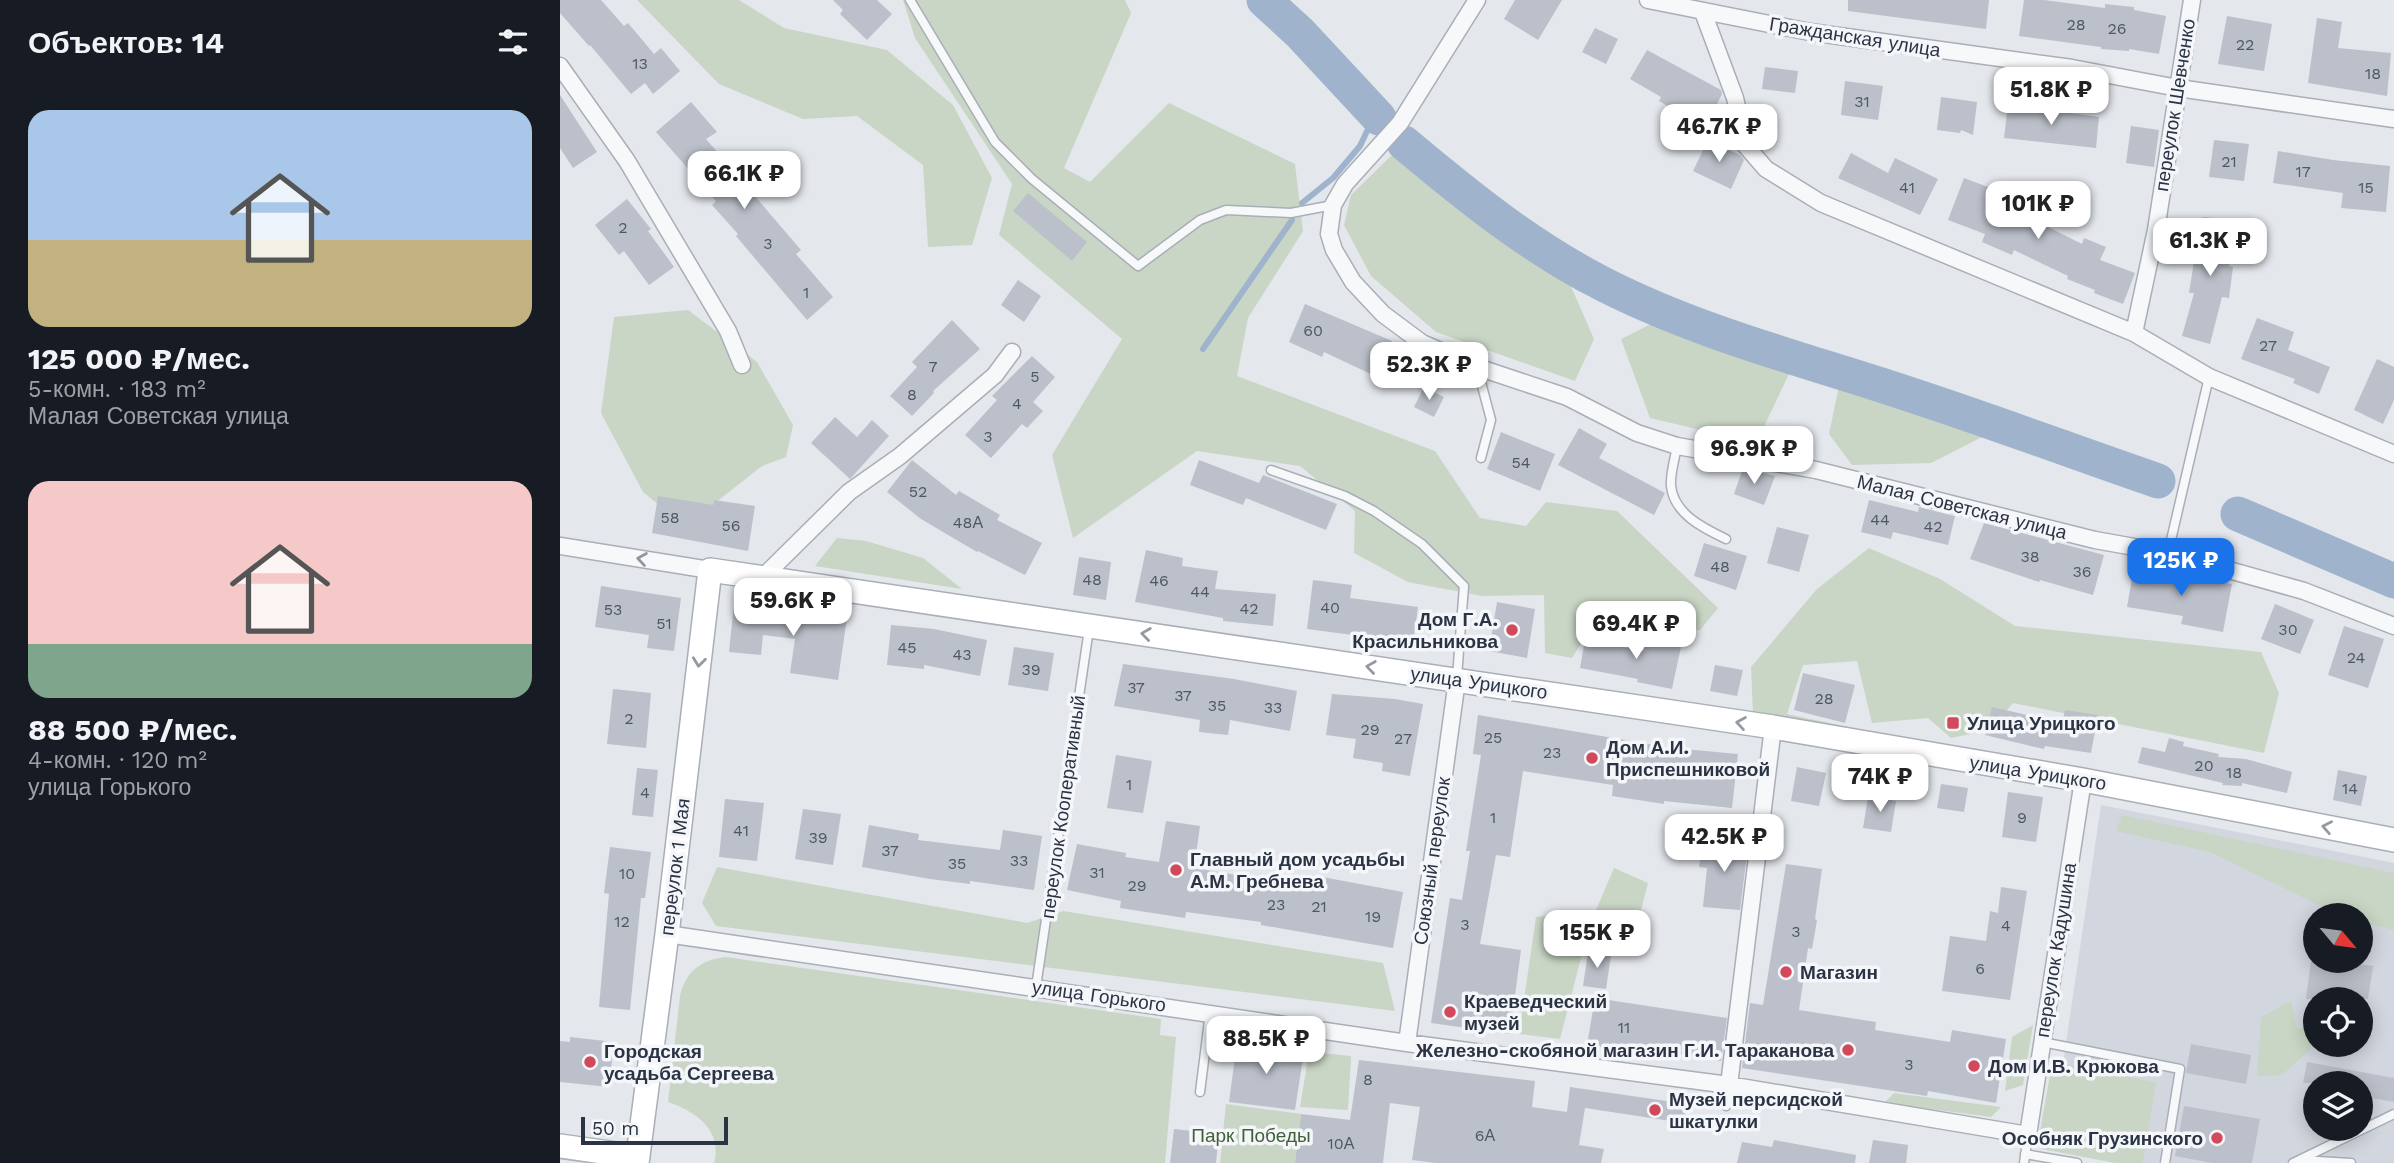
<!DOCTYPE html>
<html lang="ru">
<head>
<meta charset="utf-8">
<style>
  body { margin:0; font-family:"Work Sans",sans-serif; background:#20242c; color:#f1f3f6; height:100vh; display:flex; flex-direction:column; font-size:26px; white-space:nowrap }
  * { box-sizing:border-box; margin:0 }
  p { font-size:23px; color:#9ea1a6 }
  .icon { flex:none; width:38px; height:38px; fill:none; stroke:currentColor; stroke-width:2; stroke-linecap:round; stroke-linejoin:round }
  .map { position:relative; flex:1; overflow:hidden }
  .panel { display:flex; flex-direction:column; background:#171b24; width:560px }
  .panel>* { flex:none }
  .needle { width:46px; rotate:119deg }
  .tools { position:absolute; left:1743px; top:903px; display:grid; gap:14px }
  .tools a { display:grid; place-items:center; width:70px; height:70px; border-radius:50%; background:#171b24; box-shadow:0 4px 18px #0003; font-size:35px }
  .scale { position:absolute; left:21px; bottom:18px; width:147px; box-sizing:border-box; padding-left:7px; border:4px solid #2b3445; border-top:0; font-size:19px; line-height:24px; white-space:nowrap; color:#2b3445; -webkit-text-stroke:5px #f4f6f9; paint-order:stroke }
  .price { position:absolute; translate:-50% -60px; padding:0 16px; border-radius:14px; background:#fff; color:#222; font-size:23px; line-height:46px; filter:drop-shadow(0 2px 4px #0008) }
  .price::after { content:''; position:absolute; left:50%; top:42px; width:21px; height:16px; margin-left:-10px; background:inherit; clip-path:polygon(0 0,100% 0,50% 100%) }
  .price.active { background:#1a73e8; color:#fff }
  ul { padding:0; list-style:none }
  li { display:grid; align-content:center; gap:14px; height:371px; padding:0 28px }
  li span { display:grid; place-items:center; height:217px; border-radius:21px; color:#555 }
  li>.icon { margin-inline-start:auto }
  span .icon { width:126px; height:126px; fill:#fffc; stroke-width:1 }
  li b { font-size:30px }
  h2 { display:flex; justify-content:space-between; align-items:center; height:84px; padding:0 28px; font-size:30px }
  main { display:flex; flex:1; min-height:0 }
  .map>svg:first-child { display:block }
</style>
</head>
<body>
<main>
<section class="panel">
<h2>Объектов: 14<svg class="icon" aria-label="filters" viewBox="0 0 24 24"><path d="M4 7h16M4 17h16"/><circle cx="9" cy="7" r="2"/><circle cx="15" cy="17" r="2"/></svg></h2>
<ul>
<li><span style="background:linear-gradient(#a9c7e8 60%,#c2b280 0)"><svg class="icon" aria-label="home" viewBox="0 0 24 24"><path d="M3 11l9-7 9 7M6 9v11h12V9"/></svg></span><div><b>125 000 ₽/мес.</b><p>5-комн. · 183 m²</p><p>Малая Советская улица</p></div></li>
<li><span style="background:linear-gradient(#f6c9c9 75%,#7fa58c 0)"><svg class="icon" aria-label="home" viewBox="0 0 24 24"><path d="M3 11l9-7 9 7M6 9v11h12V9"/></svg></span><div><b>88 500 ₽/мес.</b><p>4-комн. · 120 m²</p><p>улица Горького</p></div></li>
</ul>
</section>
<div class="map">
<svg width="1834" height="1163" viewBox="0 0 1834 1163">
  <rect width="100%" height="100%" fill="#e4e7ec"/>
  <path fill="#d2d6de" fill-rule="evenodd" d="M1541 805 1834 863V1163H1583L1595 1082 1503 1064ZM1755 915H1801V961H1755ZM1755 999H1801V1045H1755ZM1755 1083H1801V1129H1755Z"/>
  <path fill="#c9d6c5" d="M77 0H179L224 28 327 50 393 105 432 178 412 245 368 247 363 165 297 116 243 119 159 84Z
    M343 0H565L571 13 504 168 530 182 609 103 735 164 743 231 688 318 677 376 875 451 920 518 966 526 986 502 1057 511 1158 608 1140 630 1034 622 1012 658 985 653 984 595 922 596 848 582 794 553 795 511 740 466 637 451 513 538 492 455 562 339 439 235 452 184 355 38Z
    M834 153 931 231 1009 282 1034 339 1015 381 876 332 811 276 784 225 791 195Z
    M128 310 197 362 233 425 226 457 202 466 150 507 154 545 127 528 83 492 41 413 54 317Z
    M1093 323 1230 372 1196 443 1090 418 1061 339Z
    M1279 386 1424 436 1371 463 1292 465 1269 434Z
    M277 538 306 541 363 558 402 589 255 566Z
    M1309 548 1380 579 1455 626 1701 652 1719 693 1704 753 1453 703 1430 730 1391 738 1368 718 1312 723 1297 661 1243 665 1227 714 1297 729 1318 758 1194 737 1191 667 1257 589Z
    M1562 815 1834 873V930L1801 922V915H1779L1650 852 1556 831Z
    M157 867 467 923 503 911 823 963 835 1011 156 926 142 903Z
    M1054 868 1088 883 1071 949 1023 950 1000 1039 959 1034 976 917 1036 910Z
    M166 957 601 1019 600 1035 616 1037 605 1163H154C163 1130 135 1111 108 1102L120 996C126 971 141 960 166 957Z
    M1731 1001 1737 1028 1755 1030V1045L1722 1075 1697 1076 1701 1017Z
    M1473 1025 1463 1085 1445 1091 1452 1037Z
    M749 1052 791 1056 788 1110 740 1107Z
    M1503 1064 1596 1082 1583 1163H1555L1482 1149 1478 1142 1490 1075Z
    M1334 1093 1441 1107 1431 1117 1324 1103Z
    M666 1104 741 1114 735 1163H660Z"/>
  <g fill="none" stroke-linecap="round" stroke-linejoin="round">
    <path stroke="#9fb4cc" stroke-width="6" d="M742 203 773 178 800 146 815 114
      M643 349 732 220"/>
    <path stroke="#9fb4cc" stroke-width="35" d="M704 0 740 33 819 118
      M844 143C906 195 970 247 1043 284 1133 330 1231 356 1327 387 1418 416 1508 450 1598 481
      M1678 514 1834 581"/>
  </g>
  <path fill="#bbc0ca" d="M0 0H41L64 26 68 23 94 54 101 48 120 71 93 94 85 83 71 94 30 45 29 46 0 13Z
    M273 0H317L332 14 307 40 280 14 283 10Z
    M955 0H1002L978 40 944 19Z
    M1288 0H1429L1426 29 1288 11Z
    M1464 0H1484L1545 8V4L1574 7V10L1606 16 1599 54 1569 49V51L1541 49V47L1459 36Z
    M1667 16 1712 24 1704 71 1658 64Z
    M1757 18 1782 22 1778 48 1831 53 1827 96 1748 83Z
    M1035 28 1058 39 1046 64 1022 52Z
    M1087 50 1161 90 1162 94 1145 128 1099 101 1101 97 1070 79Z
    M1205 67 1238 71 1235 93 1202 89Z
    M1285 81 1323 86 1318 120 1281 115Z
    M0 95 37 152 13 168 0 148Z
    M1381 97 1417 102 1413 135 1401 130 1400 133 1377 130Z
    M131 102 157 132 146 139 241 250 236 254 273 297 247 320 176 236 178 234 152 205 156 201 96 132Z
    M1448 104 1539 117 1536 148 1444 138Z
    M1571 126 1599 130 1594 167 1566 163Z
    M1148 140 1180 155 1184 160 1171 189 1133 171Z
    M1654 140 1689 144 1684 181 1649 177Z
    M1718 151 1773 160 1830 166 1826 212 1781 208 1783 193 1713 183Z
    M1291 153 1328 173 1335 158 1378 179 1360 215 1278 178Z
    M1404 178 1436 190 1434 195 1471 210 1468 217 1522 244 1524 238 1546 247 1540 260 1575 273 1563 304 1534 293 1535 290 1507 279 1508 276 1454 250 1452 255 1422 242 1425 234 1388 220Z
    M468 193 527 242 512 261 453 211Z
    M67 199 91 229 88 231 114 267 89 285 64 251 59 255 35 225Z
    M1643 217 1674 220 1669 266 1673 267 1669 298 1662 297 1650 344 1622 336 1634 293H1629L1634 261 1637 262Z
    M458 280 481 296 464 322 441 305Z
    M745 304 832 341 815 376 764 352 762 357 729 342Z
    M1697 318 1734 332 1728 350 1770 367 1759 394 1733 383 1735 379 1681 359Z
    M392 320 420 349 373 391 374 393 352 416 330 396 357 367 352 362Z
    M472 356 495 377 473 402 483 411 467 428 462 424 431 458 405 435 437 400 432 396Z
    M1817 359 1834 367V400L1823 424 1794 410Z
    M864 387 884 397 874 417 854 407Z
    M275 417 297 437 312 420 329 436 290 479 251 443Z
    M1019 428 1047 444 1039 458 1105 493 1094 515 998 465Z
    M941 432 995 454 980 491 927 469Z
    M352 460 396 495 399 491 440 515 437 520 482 543 465 575 418 551 417 552 361 519 327 492Z
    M639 460 699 483 703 475 777 504 766 530 686 498 683 505 630 485Z
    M1183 468 1215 476 1204 505 1174 494Z
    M98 496 153 505 154 500 195 506 188 551 92 533Z
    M1309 500 1358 512 1359 507 1395 516 1388 545 1333 532 1331 539 1301 532Z
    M1424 523 1544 555 1533 595 1480 580 1479 582 1410 559Z
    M1217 527 1249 535 1239 572 1207 563Z
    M1144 543 1187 556 1176 590 1134 576Z
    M586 550 623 558 622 566 658 571 655 589 716 594 713 626 663 621V618L575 602Z
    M519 557 551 562 546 600 513 595Z
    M1574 567 1672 584 1663 632 1621 624 1623 616 1567 607Z
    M753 580 792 585 790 598 858 607 853 643 747 629Z
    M41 586 121 598 114 651 87 648 89 635 35 627Z
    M937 602 975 609 967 658 929 651Z
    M174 604 205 607V612L238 616V611L287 618 278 680 230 673 235 639 203 635 201 655 169 652Z
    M1715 604 1754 620 1740 654 1701 639Z
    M331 625 374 629 427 640 420 676 364 665V669L327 665Z
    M1784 626 1824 639 1808 688 1768 675Z
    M1087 635 1122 642 1112 689 1077 682 1078 679 1020 668 1025 640 1084 651Z
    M454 647 494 653 488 691 448 685Z
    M563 664 674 679 737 691 730 731 670 720 668 735 639 732 640 720 554 706Z
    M1155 665 1183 670 1177 696 1150 691Z
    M1243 673 1295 685 1285 723 1234 710Z
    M53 689 91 693 86 748 47 744Z
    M772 694 835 699 863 704 850 776 822 771 823 763 793 758 796 739 766 735Z
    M1432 707 1502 723 1505 710 1538 715 1531 753 1485 746 1484 749 1425 735Z
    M918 715 1112 748 1178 754 1172 808 1104 801V804L1052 796 1053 785 963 771 950 857 936 855 920 944 961 950 950 1034 871 1023 890 898 902 900 910 851H906L921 755 913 754Z
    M1609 738 1624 742 1623 746 1659 754 1658 757 1686 759 1732 772 1727 793 1682 783V786L1662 785 1663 783 1578 763 1582 747 1605 752Z
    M556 755 592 761 583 813 547 808Z
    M1237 767 1266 773 1259 806 1231 801Z
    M77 768 98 770 93 817 72 815Z
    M1778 770 1807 776 1801 806 1773 800Z
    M1381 784 1408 788 1404 812 1377 808Z
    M1448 792 1483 797 1476 842 1442 837Z
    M1308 797 1336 801 1331 832 1303 828Z
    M165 799 204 803 197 861 159 857Z
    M243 809 281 814 273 865 235 859Z
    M606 821 640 826 634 868 744 886 746 874 843 892 833 948 701 925V922L626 912 625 918 560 908 561 901 507 890 517 844 566 853 565 857 599 862Z
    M309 825 359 834 358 840 440 850 443 830 482 836 474 890 410 881V884L370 879 302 867Z
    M1144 838 1188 846 1180 910 1143 907 1147 868 1139 867Z
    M50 847 91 852 85 898H81L70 1010 39 1007 49 894 44 893Z
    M1226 864 1262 869 1255 919 1257 920 1252 949 1248 948 1239 1010 1316 1022 1315 1030 1390 1042 1392 1030 1446 1039 1436 1103 1368 1091 1367 1096 1182 1068 1190 1003 1203 1005Z
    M1441 887 1467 891 1450 1000 1382 991 1390 936 1426 941 1430 911 1438 913Z
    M1028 952 1051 955 1046 989 1023 986Z
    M1751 961H1775L1813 966 1808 999H1746Z
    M1035 998 1167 1018 1161 1061 1095 1051 1094 1055 1027 1045Z
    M10 1037 54 1042 49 1087 0 1082V1041L10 1042Z
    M677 1042 744 1051 735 1110 669 1102Z
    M1631 1044 1691 1055 1686 1084 1626 1073Z
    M799 1060 975 1081 972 1107 1007 1112 1010 1087 1127 1104 1124 1123 1025 1108 1019 1145 1044 1149 1041 1163H875L852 1160 860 1107 830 1103 823 1163H735L741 1114 790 1120Z
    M1747 1062 1834 1078V1102L1801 1096V1083H1743Z
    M1624 1106 1700 1119 1692 1163H1652L1615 1156Z
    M614 1129 659 1134 656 1163H610Z
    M1214 1140 1296 1155 1295 1163H1177L1182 1142 1212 1147Z
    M1313 1140 1348 1145 1346 1163H1309Z"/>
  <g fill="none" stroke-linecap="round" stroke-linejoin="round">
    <defs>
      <path id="lane" d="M350 0 435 142 472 179 578 266 640 220 666 210 731 213 773 205
        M917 367 931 420 921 458
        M1117 446C1115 458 1110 474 1111 486 1114 514 1143 528 1166 539
        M711 470 785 496 814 511 862 544 904 586 897 677
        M1608 553 1649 377
        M476 987 529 629
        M1482 1042 1620 1069 1605 1163
        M640 1092 650 1013
        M1166 1106 1169 1085
        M1465 1154 1517 1163
        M1741 1160 1791 1163
        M1464 1163 1468 1135
        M1733 1163 1834 1114"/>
      <path id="street" d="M917 0 840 123 785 184 773 205 769 234 774 250 793 282 823 314 862 343 917 367 1007 397 1077 433 1117 446 1256 470 1535 540 1608 553 1744 591 1834 626
        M1088 0 1250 32 1512 68 1618 88 1834 119
        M1143 12 1175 98 1186 146 1206 169 1261 203 1574 333 1649 377 1834 454
        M0 66 67 161 168 331 182 365
        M1574 333 1596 230 1632 0
        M0 546 150 570
        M202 578 289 492 340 456 435 375 452 352
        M107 934 847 1043 1169 1085 1468 1135 1523 780
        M847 1043 897 680
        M1169 1085 1213 727"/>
      <path id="secondary" d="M0 1146 78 1157
        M77 1163 107 934 150 570 1213 727 1523 780 1834 840"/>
    </defs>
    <use href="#lane" stroke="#a9aeb7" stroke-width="11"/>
    <use href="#street" stroke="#a9aeb7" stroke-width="19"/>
    <use href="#secondary" stroke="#a9aeb7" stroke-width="26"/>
    <use href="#lane" stroke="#f7f8fa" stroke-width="8"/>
    <use href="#street" stroke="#f7f8fa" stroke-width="16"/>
    <use href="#secondary" stroke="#fff" stroke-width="23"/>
  </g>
  <defs><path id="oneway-chevron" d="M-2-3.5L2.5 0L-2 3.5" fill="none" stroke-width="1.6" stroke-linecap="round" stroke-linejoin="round" transform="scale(1.75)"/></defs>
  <use stroke="#9196a0" href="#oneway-chevron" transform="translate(82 559) rotate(-171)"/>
  <g stroke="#959aa2">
    <use href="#oneway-chevron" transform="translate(586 634) rotate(-172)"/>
    <use href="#oneway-chevron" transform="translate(139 662) rotate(97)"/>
    <use href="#oneway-chevron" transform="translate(811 667) rotate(-172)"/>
    <use href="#oneway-chevron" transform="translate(1181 723) rotate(-171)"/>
    <use href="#oneway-chevron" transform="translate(1767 827) rotate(-169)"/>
  </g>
  <g fill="#d1495b" stroke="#f4f6f9" stroke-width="2.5">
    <circle cx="952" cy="630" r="7"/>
    <rect x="1386" y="716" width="14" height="14" rx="3.5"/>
    <circle cx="1032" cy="758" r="7"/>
    <circle cx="616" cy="870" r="7"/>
    <circle cx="1226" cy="972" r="7"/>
    <circle cx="890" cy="1012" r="7"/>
    <circle cx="1288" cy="1050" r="7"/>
    <circle cx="30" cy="1062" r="7"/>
    <circle cx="1414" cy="1066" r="7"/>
    <circle cx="1095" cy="1110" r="7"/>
    <circle cx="1657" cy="1138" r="7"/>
  </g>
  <g text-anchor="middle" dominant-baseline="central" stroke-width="7" stroke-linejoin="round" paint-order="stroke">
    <g font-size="16" fill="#4f5766">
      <text x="1516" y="24">28</text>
      <text x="1557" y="28">26</text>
      <text x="1685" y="44">22</text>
      <text x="80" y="63">13</text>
      <text x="1813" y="73">18</text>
      <text x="1302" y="101">31</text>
      <text x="1669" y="161">21</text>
      <text x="1743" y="171">17</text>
      <text x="1347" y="187">41</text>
      <text x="1806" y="187">15</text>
      <text x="63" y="227">2</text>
      <text x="208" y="243">3</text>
      <text x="246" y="292">1</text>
      <text x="753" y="330">60</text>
      <text x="1708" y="345">27</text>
      <text x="373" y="366">7</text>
      <text x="475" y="376">5</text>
      <text x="352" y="394">8</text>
      <text x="457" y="403">4</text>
      <text x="428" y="436">3</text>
      <text x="961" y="462">54</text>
      <text x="358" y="491">52</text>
      <text x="110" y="517">58</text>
      <text x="1320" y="519">44</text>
      <text x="408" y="522">48А</text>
      <text x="171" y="525">56</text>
      <text x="1373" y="526">42</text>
      <text x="1470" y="556">38</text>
      <text x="1160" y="566">48</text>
      <text x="1522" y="571">36</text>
      <text x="532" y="579">48</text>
      <text x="599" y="580">46</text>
      <text x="640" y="591">44</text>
      <text x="770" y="607">40</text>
      <text x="689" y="608">42</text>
      <text x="53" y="609">53</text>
      <text x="104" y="623">51</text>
      <text x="1728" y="629">30</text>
      <text x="347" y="647">45</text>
      <text x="402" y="654">43</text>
      <text x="1796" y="657">24</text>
      <text x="471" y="669">39</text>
      <text x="576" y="687">37</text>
      <text x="623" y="695">37</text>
      <text x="1264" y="698">28</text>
      <text x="657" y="705">35</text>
      <text x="713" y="707">33</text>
      <text x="69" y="718">2</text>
      <text x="810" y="729">29</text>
      <text x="933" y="737">25</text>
      <text x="843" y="738">27</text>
      <text x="992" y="752">23</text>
      <text x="1644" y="765">20</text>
      <text x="1674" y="772">18</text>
      <text x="569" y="784">1</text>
      <text x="1790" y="788">14</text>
      <text x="85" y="792">4</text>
      <text x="933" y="817">1</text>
      <text x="1462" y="817">9</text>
      <text x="181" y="830">41</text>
      <text x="258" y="837">39</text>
      <text x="330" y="850">37</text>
      <text x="459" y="860">33</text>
      <text x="397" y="863">35</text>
      <text x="537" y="872">31</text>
      <text x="67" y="873">10</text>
      <text x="577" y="885">29</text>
      <text x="716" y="904">23</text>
      <text x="759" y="906">21</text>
      <text x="813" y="916">19</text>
      <text x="62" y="921">12</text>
      <text x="905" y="924">3</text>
      <text x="1446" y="925">4</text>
      <text x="1236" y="931">3</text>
      <text x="1420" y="968">6</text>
      <text x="1064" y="1027">11</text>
      <text x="1349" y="1064">3</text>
      <text x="808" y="1079">8</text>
      <text x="925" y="1135">6А</text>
      <text x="781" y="1143">10А</text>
    </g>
    <g font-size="19" fill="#2b3445" stroke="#f4f6f9">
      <text transform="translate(1295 37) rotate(9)">Гражданская улица</text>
      <text transform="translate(1615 105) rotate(-81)">переулок Шевченко</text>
      <text transform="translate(1402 507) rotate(14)">Малая Советская улица</text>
      <text transform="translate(919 683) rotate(8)">улица Урицкого</text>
      <text transform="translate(1478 773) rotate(9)">улица Урицкого</text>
      <text transform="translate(503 807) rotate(-82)">переулок Кооперативный</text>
      <text transform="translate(872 861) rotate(-82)">Союзный переулок</text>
      <text transform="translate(115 867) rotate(-83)">переулок 1 Мая</text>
      <text transform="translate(1496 950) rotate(-81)">переулок Кадушина</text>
      <text transform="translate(539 996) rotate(8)">улица Горького</text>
    </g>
    <g font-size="19" font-weight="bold" fill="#2b3445" stroke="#f4f6f9" text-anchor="start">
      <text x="938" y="619" text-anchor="end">Дом Г.А.<tspan x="938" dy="22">Красильникова</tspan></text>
      <text x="1407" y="723">Улица Урицкого</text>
      <text x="1046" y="747">Дом А.И.<tspan x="1046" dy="22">Приспешниковой</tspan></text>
      <text x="630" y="859">Главный дом усадьбы<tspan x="630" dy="22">А.М. Гребнева</tspan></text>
      <text x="1240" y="972">Магазин</text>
      <text x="904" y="1001">Краеведческий<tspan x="904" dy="22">музей</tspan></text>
      <text x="1274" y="1050" text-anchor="end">Железно-скобяной магазин Г.И. Тараканова</text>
      <text x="44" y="1051">Городская<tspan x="44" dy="22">усадьба Сергеева</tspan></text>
      <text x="1428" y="1066">Дом И.В. Крюкова</text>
      <text x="1109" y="1099">Музей персидской<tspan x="1109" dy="22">шкатулки</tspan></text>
      <text x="1643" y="1138" text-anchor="end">Особняк Грузинского</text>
    </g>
    <g font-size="19" fill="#3f6138" stroke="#f4f6f9">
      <text x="691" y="1135">Парк Победы</text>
    </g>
  </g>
</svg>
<div class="tools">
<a><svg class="needle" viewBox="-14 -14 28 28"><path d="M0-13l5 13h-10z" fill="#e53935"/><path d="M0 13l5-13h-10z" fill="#9ea1a6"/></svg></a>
<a><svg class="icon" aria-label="locate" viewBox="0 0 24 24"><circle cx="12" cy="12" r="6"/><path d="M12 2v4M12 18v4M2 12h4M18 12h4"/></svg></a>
<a><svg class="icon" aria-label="layers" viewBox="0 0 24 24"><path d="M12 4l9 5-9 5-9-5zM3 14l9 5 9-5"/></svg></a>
</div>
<div class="scale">50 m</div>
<b class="price" style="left:1491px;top:127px">51.8K ₽</b>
<b class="price" style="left:1159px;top:164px">46.7K ₽</b>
<b class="price" style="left:184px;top:211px">66.1K ₽</b>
<b class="price" style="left:1478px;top:241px">101K ₽</b>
<b class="price" style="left:1650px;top:278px">61.3K ₽</b>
<b class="price" style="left:869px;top:402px">52.3K ₽</b>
<b class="price" style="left:1194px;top:486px">96.9K ₽</b>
<b class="price active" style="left:1621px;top:598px">125K ₽</b>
<b class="price" style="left:233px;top:638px">59.6K ₽</b>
<b class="price" style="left:1076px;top:661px">69.4K ₽</b>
<b class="price" style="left:1320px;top:814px">74K ₽</b>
<b class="price" style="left:1164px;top:874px">42.5K ₽</b>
<b class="price" style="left:1037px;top:970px">155K ₽</b>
<b class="price" style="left:706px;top:1076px">88.5K ₽</b>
</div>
</main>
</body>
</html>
